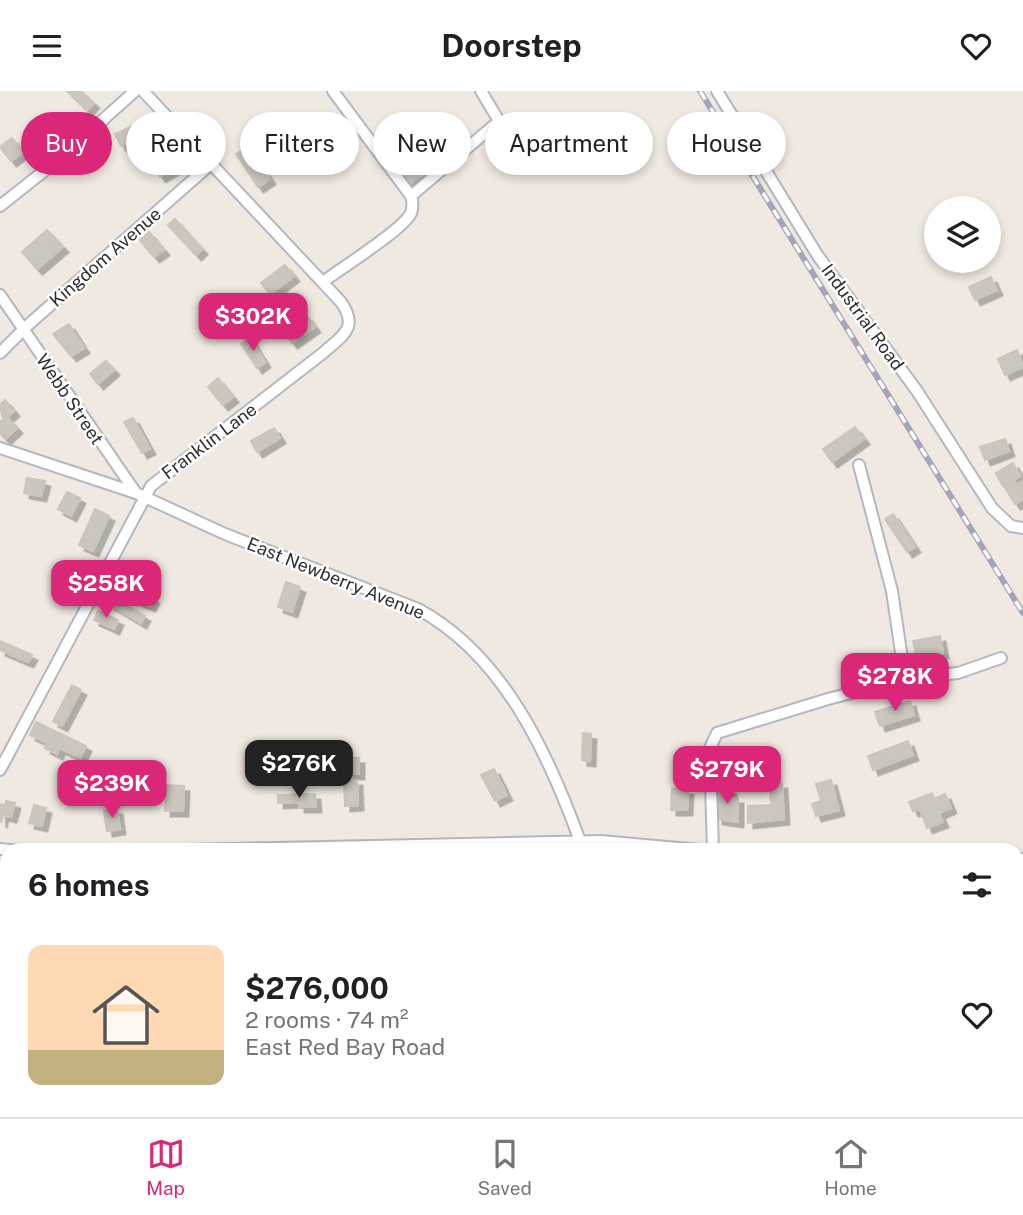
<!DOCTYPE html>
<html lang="en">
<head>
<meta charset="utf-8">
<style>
  body { margin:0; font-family:"Public Sans",sans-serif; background:#f2f2f2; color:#202124; height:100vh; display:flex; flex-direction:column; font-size:26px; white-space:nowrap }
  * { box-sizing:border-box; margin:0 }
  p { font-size:23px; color:#757577 }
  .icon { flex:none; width:38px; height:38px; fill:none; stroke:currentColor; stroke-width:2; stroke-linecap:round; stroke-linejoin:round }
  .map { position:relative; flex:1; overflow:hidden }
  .sheet { position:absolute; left:0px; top:752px; width:1024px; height:275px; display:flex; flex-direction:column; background:#fff; border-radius:21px 21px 0 0; box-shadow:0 4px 10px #0003 }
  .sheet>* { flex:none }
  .guide { position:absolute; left:21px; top:21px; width:982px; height:63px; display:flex; gap:14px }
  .buttons { position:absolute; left:924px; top:105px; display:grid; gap:14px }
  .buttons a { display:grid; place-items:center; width:77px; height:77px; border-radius:50%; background:#fff; box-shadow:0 4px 10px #0003; font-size:35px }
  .price { position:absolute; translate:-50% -60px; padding:0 16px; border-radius:14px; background:#db2777; color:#fff; font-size:23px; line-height:46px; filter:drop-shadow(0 2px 4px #0008) }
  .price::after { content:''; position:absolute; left:50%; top:42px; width:21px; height:16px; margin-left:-10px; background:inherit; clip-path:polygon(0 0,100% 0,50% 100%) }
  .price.current { background:#222; color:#fff }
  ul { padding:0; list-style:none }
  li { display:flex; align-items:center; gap:21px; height:175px; padding:0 28px }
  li+li { border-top:2px solid #e0e0e0 }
  li span { display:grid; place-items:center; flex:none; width:196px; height:140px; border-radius:14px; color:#555 }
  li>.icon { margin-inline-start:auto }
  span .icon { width:84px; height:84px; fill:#fffc; stroke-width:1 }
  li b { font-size:30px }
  h2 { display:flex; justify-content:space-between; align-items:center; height:84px; padding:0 28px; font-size:30px }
  .tag { padding:0 24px; border-radius:32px; background:#fff; box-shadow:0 4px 10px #0003; font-size:24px; line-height:63px }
  .tag.current { background:#db2777; color:#fff }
  header { display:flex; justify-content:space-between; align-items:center; height:91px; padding:0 28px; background:#fff; font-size:32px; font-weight:700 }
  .menu { display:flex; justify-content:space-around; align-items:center; height:98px; border-top:2px solid #e0e0e0; background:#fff; font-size:19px; color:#757577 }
  .menu a { display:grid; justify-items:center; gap:4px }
  .menu .current { color:#db2777 }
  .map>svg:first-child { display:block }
</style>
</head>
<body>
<header><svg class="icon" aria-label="menu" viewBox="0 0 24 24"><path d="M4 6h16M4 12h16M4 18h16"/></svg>Doorstep<svg class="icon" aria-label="heart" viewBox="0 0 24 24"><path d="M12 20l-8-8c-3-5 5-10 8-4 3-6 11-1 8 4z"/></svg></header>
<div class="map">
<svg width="1023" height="1026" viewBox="0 0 1023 1026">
  <defs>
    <filter id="shadow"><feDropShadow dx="5.5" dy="5.5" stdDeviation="0" flood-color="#0004"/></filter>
  </defs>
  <rect width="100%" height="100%" fill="#efe9e1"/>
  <path fill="#cbc7bf" stroke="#cbc5ba" stroke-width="2" filter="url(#shadow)" d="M67 0H81L94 12 87 19Z
    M139 32 144 44 121 55 115 43Z
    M425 46 442 69 408 94 396 79 420 60 415 54Z
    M12 47 23 61 11 70 0 56Z
    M156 49 174 78 160 86 143 57Z
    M252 53 264 71 260 73 270 88 258 96 236 63Z
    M175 128 202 158 196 164 168 134Z
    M47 139 63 156 37 178 22 161Z
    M149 141 164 159 154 166 140 149Z
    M285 174 294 185 270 203 261 192Z
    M991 186 997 199 975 209 969 196Z
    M294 203 298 208 274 227 270 222Z
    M307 225 315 236 292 252 284 241Z
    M69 233 84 257 71 265 53 243Z
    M250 247 265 271 257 277 241 253Z
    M1017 259 1023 276 1005 284 998 268Z
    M106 270 114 279 98 293 90 283Z
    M218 287 233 306 223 314 208 296Z
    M5 309 14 320 7 326 17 337 5 348 0 342V331L3 328 0 314Z
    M133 327 150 358 142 362 124 331Z
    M855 336 864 348 832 371 823 358Z
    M274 337 280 347 257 361 251 350Z
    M1005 348 1009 360 985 369 980 356Z
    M1013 372 1020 385 1003 395 996 382Z
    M27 387 45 390 41 405 24 402Z
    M1014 389 1016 394 1023 390V408L1015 413 1004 395Z
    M67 401 80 407 71 425 58 418Z
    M95 418 109 425 93 460 79 454Z
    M893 423 915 456 907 461 885 428Z
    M286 491 300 496 292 521 278 516Z
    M121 493 154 507 150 515 118 502Z
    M114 506 145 525 141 532 109 513Z
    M98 520 118 529 114 538 94 529Z
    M940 545 943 562 917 567 913 550Z
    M0 550 32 564 28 571 0 559Z
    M72 594 81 599 62 635 53 630Z
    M910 610 914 624 880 635 875 621Z
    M36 631 86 655 80 667 60 657 57 663 45 657 48 652 30 644Z
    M583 642 591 643 590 670 582 669Z
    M908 650 913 664 873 679 868 665Z
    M733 665H745V676H734Z
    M347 667H359V683H348Z
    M494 678 507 704 495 710 481 684Z
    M357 689 358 714 345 715 344 690Z
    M831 689 839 719 816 725 812 713 821 710 816 693Z
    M782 692 784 728 748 732V715L771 714 770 693Z
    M166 694 184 695 183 720H165Z
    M672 698H688L687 719H671Z
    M717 698H731V707H738V731L717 728Z
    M932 702 934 708 945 703 951 717 939 722 943 731 927 737 920 718 913 720 909 711Z
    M315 703 316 716H299V711L278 712V704Z
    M6 710 15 712 11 726 3 724 1 732 0 713 5 715Z
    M34 714 46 717 42 735 29 732Z
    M117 718 120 738 107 740 104 720Z
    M1021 892 1023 922 1018 924 1017 894Z"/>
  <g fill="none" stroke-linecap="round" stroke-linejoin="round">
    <defs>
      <path id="minor" d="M717 0 818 165 917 300 992 417 1011 435 1023 437
        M411 105 499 30 481 0
        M0 115 58 69 135 0
        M323 191C341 177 403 139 411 122 413 116 413 111 411 105L333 0
        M0 204 136 402 225 443 418 518C503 564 548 662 580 750
        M0 262 28 234 212 72
        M0 357 136 402
        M859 374 892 500 905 588
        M0 679 151 395 323 262C343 244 359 237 341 211L143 0
        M0 758 20 760
        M142 760 601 750 711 760
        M713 760 710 657 717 642 828 608 905 588 958 582 1001 567
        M1017 768H1023
        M1017 867 1023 862
        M0 936H7
        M1017 991 1023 1007
        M20 1020V1026
        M245 1020V1026
        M804 1026 811 1020"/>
    </defs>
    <use href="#minor" stroke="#b4b7c1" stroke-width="14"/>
    <use href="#minor" stroke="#fff" stroke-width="10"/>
    <defs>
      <path id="rail" d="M700 0 1023 522"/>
    </defs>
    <use href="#rail" stroke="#a3a6b8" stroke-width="6"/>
    <use href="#rail" stroke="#fff" stroke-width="3.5" stroke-dasharray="10" stroke-linecap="butt"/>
  </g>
  <g text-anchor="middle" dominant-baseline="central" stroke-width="5" stroke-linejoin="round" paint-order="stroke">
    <g font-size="18" fill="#2e2e2e" stroke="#fff">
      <text transform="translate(105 166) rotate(-41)">Kingdom Avenue</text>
      <text transform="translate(863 226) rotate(54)">Industrial Road</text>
      <text transform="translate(70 308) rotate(56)">Webb Street</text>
      <text transform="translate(209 350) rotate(-37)">Franklin Lane</text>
      <text transform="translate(336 487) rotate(22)">East Newberry Avenue</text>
    </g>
  </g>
</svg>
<div class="buttons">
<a><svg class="icon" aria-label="layers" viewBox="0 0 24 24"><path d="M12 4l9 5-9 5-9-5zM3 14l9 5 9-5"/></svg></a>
</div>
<b class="price" style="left:253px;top:262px">$302K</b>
<b class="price" style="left:106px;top:529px">$258K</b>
<b class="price" style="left:895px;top:622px">$278K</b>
<b class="price current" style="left:299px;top:709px">$276K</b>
<b class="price" style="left:727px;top:715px">$279K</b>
<b class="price" style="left:112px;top:729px">$239K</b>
<div class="guide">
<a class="tag current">Buy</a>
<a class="tag">Rent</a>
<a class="tag">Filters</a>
<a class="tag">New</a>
<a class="tag">Apartment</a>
<a class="tag">House</a>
</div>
<section class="sheet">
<h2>6 homes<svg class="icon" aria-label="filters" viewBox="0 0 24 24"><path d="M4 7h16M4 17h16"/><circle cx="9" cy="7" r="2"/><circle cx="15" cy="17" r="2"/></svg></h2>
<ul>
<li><span style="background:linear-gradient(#ffd9b3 75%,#c2b280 0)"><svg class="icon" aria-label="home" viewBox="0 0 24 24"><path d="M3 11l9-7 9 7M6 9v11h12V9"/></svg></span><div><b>$276,000</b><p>2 rooms · 74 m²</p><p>East Red Bay Road</p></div><svg class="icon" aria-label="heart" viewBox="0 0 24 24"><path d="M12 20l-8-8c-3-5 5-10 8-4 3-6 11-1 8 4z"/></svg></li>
</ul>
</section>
</div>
<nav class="menu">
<a class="current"><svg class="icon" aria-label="map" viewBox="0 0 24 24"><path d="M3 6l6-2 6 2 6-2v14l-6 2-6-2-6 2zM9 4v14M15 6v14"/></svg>Map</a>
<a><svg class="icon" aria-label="saved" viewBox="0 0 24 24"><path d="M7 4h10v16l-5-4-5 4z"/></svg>Saved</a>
<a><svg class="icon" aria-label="home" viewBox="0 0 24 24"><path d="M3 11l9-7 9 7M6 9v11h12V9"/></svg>Home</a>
</nav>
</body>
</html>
